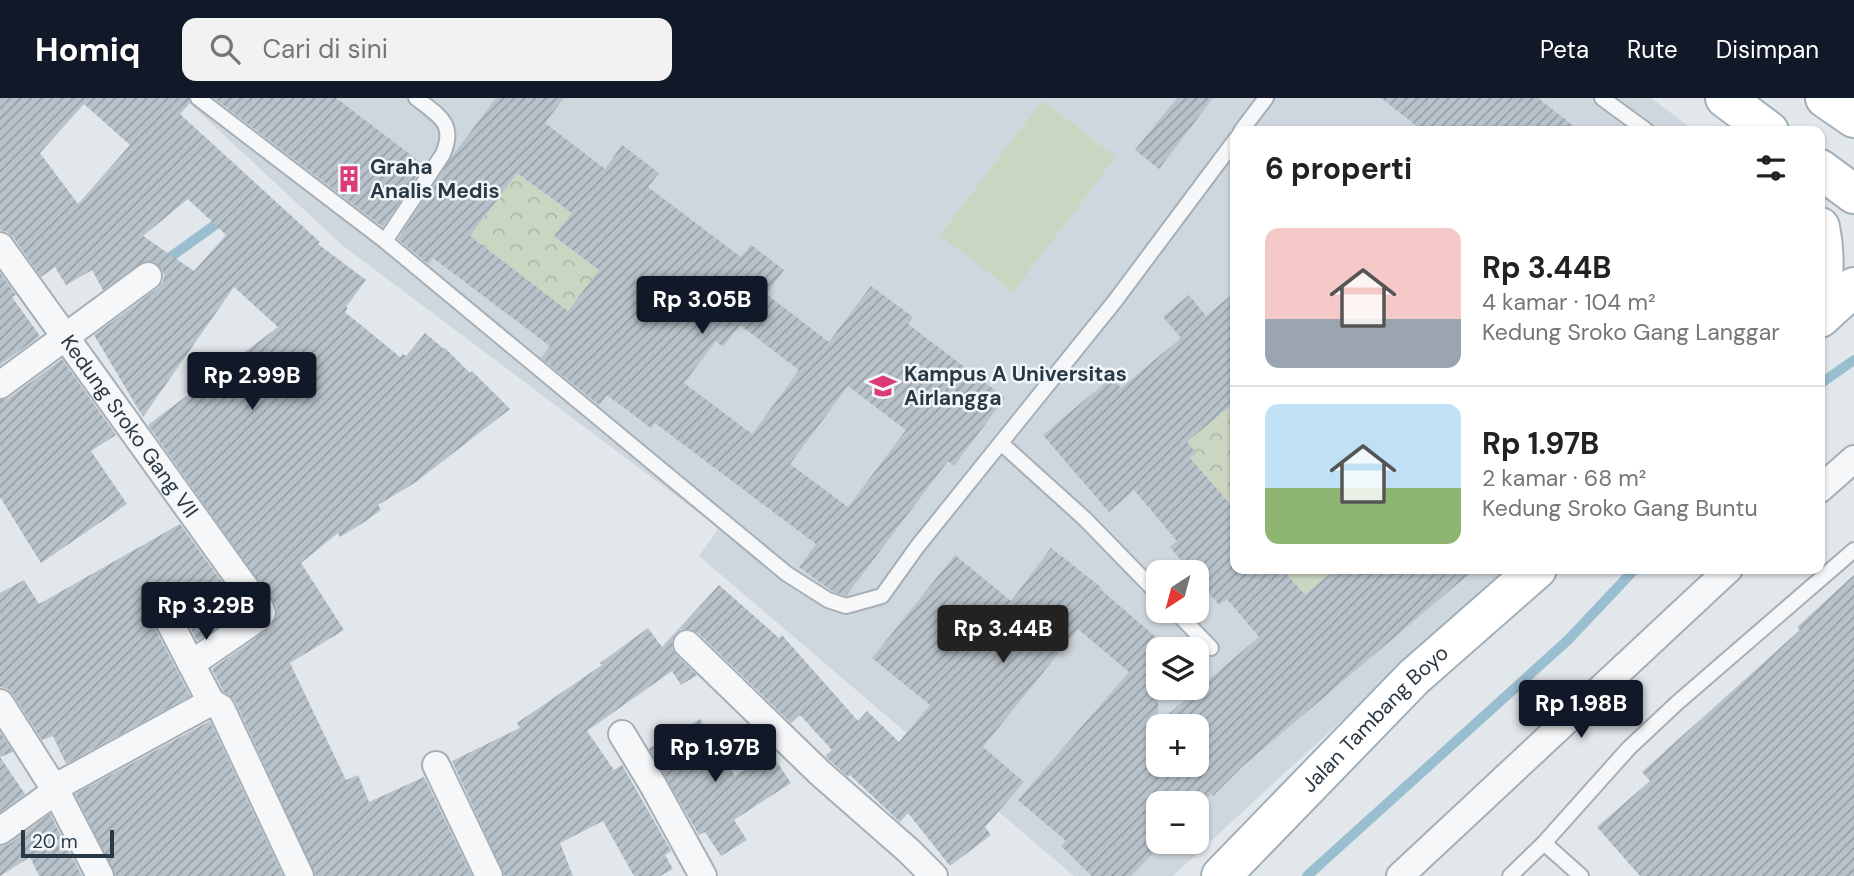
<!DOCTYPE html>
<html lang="id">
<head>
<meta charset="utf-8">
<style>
  body { margin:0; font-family:"DM Sans",sans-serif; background:#f2f2f2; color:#222; height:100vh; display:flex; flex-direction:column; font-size:26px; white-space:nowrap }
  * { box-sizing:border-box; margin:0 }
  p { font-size:23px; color:#767676 }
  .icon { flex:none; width:38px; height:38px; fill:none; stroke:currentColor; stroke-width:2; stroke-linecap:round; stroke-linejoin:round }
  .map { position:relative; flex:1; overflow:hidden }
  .drawer { position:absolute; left:1230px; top:28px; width:595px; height:448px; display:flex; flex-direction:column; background:#fff; border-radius:14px; box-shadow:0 2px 5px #0004 }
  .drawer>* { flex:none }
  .needle { width:46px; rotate:216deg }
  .controls { position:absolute; left:1146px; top:462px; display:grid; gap:14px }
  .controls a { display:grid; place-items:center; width:63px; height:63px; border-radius:14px; background:#fff; box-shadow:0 2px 5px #0004; font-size:35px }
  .scale { position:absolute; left:21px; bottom:18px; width:93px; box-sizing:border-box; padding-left:7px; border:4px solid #283945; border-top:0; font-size:19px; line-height:24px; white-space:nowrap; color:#283945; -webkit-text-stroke:5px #f2f6f8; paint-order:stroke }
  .price { position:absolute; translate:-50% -60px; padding:0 16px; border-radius:7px; background:#111827; color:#fff; font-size:23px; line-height:46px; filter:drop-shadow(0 2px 4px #0008) }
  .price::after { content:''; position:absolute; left:50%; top:42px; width:21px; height:16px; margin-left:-10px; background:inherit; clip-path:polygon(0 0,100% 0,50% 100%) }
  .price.selected { background:#222; color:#fff }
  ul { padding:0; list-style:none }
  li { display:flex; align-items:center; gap:21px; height:175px; padding:0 35px }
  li+li { border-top:2px solid #e0e0e0 }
  li span { display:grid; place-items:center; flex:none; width:196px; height:140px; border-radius:14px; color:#555 }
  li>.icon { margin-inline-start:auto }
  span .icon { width:84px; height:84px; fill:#fffc; stroke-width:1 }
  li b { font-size:30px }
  h2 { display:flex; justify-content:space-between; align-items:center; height:84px; padding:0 35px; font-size:30px }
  header { display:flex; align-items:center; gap:42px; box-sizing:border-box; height:98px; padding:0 35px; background:#111827; color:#fff }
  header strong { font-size:33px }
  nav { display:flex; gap:38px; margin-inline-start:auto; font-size:24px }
  .search { width:490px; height:63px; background:#f2f2f2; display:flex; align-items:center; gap:18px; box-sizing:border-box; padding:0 24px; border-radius:14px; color:#767676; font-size:26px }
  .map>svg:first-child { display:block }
</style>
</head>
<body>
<header>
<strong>Homiq</strong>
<div class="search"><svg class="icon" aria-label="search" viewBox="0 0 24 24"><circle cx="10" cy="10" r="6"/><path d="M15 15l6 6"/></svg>Cari di sini</div>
<nav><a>Peta</a><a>Rute</a><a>Disimpan</a></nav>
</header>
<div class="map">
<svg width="1854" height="778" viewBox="0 0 1854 778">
  <defs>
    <pattern id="park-crowns" width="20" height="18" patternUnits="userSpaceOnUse" patternTransform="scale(1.75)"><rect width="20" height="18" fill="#cbd6c2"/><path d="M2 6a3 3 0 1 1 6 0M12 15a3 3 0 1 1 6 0" fill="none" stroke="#aeb8a8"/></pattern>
    <pattern id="building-hatch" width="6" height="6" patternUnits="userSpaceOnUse" patternTransform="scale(1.75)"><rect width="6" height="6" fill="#b8c2ca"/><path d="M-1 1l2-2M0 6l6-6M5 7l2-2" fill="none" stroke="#969fa6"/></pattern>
  </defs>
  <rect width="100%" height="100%" fill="#e2e7eb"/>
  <path fill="#cfd7de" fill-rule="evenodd" d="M184 0H1651L1695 33H1236V471H1506L1173 778H1074L699 458 719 430 342 147ZM1158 474H1197V513H1158ZM1158 551H1197V590H1158ZM1158 628H1197V667H1158ZM1158 705H1197V744H1158Z"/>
  <path fill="#cbd6c2" d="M1042 3 1116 59 1013 194 940 137Z
    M1282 471H1336L1305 497Z"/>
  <path fill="url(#park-crowns)" d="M517 75 572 115 554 138 599 172 568 213 470 138Z
    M1235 303V413L1190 360 1187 344Z"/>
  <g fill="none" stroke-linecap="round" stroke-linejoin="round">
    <path stroke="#99becf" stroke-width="10" d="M147 176 226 119
      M1820 286 1854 262
      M1307 778 1568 542 1635 471"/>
  </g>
  <path fill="url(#building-hatch)" fill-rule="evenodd" d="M0 0H189L190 5 180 16 320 144 318 146 366 182 346 209 348 210 345 214 400 259 403 256 406 258 425 235 444 251 445 250 470 275 472 273 510 311 416 384 378 407 381 412 366 423 340 439 338 435 301 465 344 532 290 565 346 682 358 677 369 704 424 679 472 778H316L235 603 223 593 212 571 270 530 277 518V509L148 327 278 229 234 189 143 319 94 237 158 190 163 184 164 177 161 169 155 164 146 163 103 192 92 172 66 187 55 169 41 179 13 139 7 134 0 132ZM84 6 130 47 78 106 40 55ZM188 101 226 137 194 173 143 138Z
    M214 0H336L424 67 383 129Z
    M496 0H564L545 25 605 71 622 47 659 75 648 89 741 159 751 147 784 172 766 196 829 244 871 188 913 219 908 226 1005 300 954 368 948 363 846 498 832 493 799 469 816 446 655 325 651 330 607 297 599 307 541 260 550 248 433 160 428 166 398 141 453 57ZM517 75 572 115 554 138 599 172 568 213 470 138ZM740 227 799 272 752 336 684 285 716 243 723 249ZM848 288 906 332 848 409 790 366Z
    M1177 0H1213L1159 71 1135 52Z
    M1381 0H1538L1580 33H1423Z
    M0 175 16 197 12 199 40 238 0 267Z
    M1236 193V303L1187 344 1196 355 1190 360 1236 413V471H1282L1305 497 1336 471H1475L1243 668 1213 698 1211 696 1197 710V705H1158V744H1164L1131 778H1092L1061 748 1066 743 1018 702 1129 574 1078 531 983 649 1024 684 985 729 991 737 950 768 908 715 900 724 850 677 848 679 825 658 832 652 800 617 791 625 698 535 690 531H682L676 535 672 542V550L676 557 697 577 681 587 672 573 587 633 614 672 622 667 671 753 665 757 673 771 660 778H634L603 723 560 745 573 778H505L452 663 520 630 517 625 602 567 600 565 648 530 662 549 719 487 779 540 782 537 858 623 867 613 899 644 930 607 872 560 955 457 1011 503 1051 450 1102 490 1100 491 1158 541V625L1259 539 1227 501 1219 507 1197 481V474H1191L1170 449 1177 443 1134 392 1109 414 1043 337 1112 279 1121 290 1181 240 1163 219 1189 197 1206 218ZM1158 628H1197V667H1158Z
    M62 261 116 337 91 353 127 406 41 465 0 399V302L9 300Z
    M180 426 242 512 197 543 174 498 169 493 161 490 152 492 146 498 144 505 146 513 190 598 66 666 53 638 42 642 13 597 8 591 0 589V495L24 482 39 506Z
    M1854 477V778H1640L1597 729 1650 683 1642 674 1800 532 1797 529Z
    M700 621 735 678 771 655 791 685 734 722 747 742 721 758 705 734 699 737 649 651Z
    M210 623 283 778H116L75 696Z
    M0 634 13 654 0 659Z
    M0 659 25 696 0 714Z
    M50 716 82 778H39L30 759 0 778V749L9 746Z"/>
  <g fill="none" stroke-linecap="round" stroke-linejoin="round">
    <defs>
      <path id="service" d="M198 0 385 143 787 476 828 502 846 508 882 498 917 449 1115 203 1236 41
        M1602 0 1647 33
        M1241 33 1266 0
        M385 143 443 56C456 25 439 18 416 0
        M1001 345 1085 421 1158 496
        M1175 513 1211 550
        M1544 745 1581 778
        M1510 778 1544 745 1629 650 1677 605 1854 452"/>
      <g id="minor">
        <path id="s1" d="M0 148 260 510 262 515 258 520 191 566"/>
        <path d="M0 287 148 178"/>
        <path d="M1820 391 1854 361"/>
        <path d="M160 506 211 604"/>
        <path d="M687 546 820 675 909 753 934 778"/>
        <path d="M0 605 56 693 100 778"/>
        <path d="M622 636 653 687 703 778"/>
        <path d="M436 667 489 778"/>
        <path d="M54 690 211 604 221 610 300 778"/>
        <path d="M0 733 56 693"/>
        <path d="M1400 778 1729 471"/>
      </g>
      <g id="primary">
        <path d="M1725 0 1769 33"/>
        <path d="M1825 0 1854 20"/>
        <path d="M1820 71 1854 96"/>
        <path d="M1820 129C1825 153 1825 176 1820 201"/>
        <path d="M1820 220 1854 189"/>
        <path id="s2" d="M1221 778 1414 579 1537 471"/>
      </g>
    </defs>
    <use href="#service" stroke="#a6afb6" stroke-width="18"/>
    <use href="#minor" stroke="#a6afb6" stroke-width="30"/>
    <use href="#primary" stroke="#a0afb8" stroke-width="42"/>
    <use href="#service" stroke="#f5f7f9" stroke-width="14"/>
    <use href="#minor" stroke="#f5f7f9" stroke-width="26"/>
    <use href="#primary" stroke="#fff" stroke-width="38"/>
  </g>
  <defs>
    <symbol id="building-bare" viewBox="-9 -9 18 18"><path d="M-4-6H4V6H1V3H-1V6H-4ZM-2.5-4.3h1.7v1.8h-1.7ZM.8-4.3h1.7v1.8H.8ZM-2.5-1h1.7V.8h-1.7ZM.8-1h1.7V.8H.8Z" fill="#db3c75" stroke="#f2f6f8" stroke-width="2.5" paint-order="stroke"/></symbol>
    <symbol id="university-bare" viewBox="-9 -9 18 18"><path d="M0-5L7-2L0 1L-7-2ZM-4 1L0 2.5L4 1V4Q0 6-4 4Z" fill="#db3c75" stroke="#f2f6f8" stroke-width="2.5" paint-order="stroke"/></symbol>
  </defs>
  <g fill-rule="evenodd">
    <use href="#building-bare" x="330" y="62" width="38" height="38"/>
    <use href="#university-bare" x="864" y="269" width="38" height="38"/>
  </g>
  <g text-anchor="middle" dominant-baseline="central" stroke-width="5" stroke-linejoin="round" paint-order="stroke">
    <g font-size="21" font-weight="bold" fill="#283945" stroke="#f2f6f8" text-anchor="start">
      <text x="370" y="69">Graha<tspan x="370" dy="24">Analis Medis</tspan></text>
      <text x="904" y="276">Kampus A Universitas<tspan x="904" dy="24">Airlangga</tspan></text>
    </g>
    <g font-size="21" fill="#283945" stroke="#f2f6f8">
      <text stroke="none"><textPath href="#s1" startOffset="222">Kedung Sroko Gang VII</textPath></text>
      <text stroke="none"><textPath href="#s2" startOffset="220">Jalan Tambang Boyo</textPath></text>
    </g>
  </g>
</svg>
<div class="controls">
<a><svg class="needle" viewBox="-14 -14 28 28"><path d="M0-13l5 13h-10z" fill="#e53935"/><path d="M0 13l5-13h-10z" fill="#767676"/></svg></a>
<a><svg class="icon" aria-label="layers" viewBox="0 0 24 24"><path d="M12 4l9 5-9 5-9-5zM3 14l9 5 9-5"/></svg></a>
<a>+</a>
<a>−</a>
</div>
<div class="scale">20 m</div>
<b class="price" style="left:702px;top:238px">Rp 3.05B</b>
<b class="price" style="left:252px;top:314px">Rp 2.99B</b>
<b class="price" style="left:206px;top:544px">Rp 3.29B</b>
<b class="price selected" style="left:1003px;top:567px">Rp 3.44B</b>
<b class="price" style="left:1581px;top:642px">Rp 1.98B</b>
<b class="price" style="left:715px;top:686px">Rp 1.97B</b>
<section class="drawer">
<h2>6 properti<svg class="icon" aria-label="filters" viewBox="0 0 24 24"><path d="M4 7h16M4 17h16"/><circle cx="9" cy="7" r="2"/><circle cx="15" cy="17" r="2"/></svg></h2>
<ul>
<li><span style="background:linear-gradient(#f6c9c9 65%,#9aa5b1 0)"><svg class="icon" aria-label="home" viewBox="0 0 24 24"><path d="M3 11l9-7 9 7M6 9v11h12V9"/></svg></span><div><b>Rp 3.44B</b><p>4 kamar · 104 m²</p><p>Kedung Sroko Gang Langgar</p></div></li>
<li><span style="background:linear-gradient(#bfe0f5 60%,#8fb573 0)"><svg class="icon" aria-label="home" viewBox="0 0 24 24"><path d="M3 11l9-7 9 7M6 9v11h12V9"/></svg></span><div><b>Rp 1.97B</b><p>2 kamar · 68 m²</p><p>Kedung Sroko Gang Buntu</p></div></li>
</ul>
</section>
</div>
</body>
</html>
